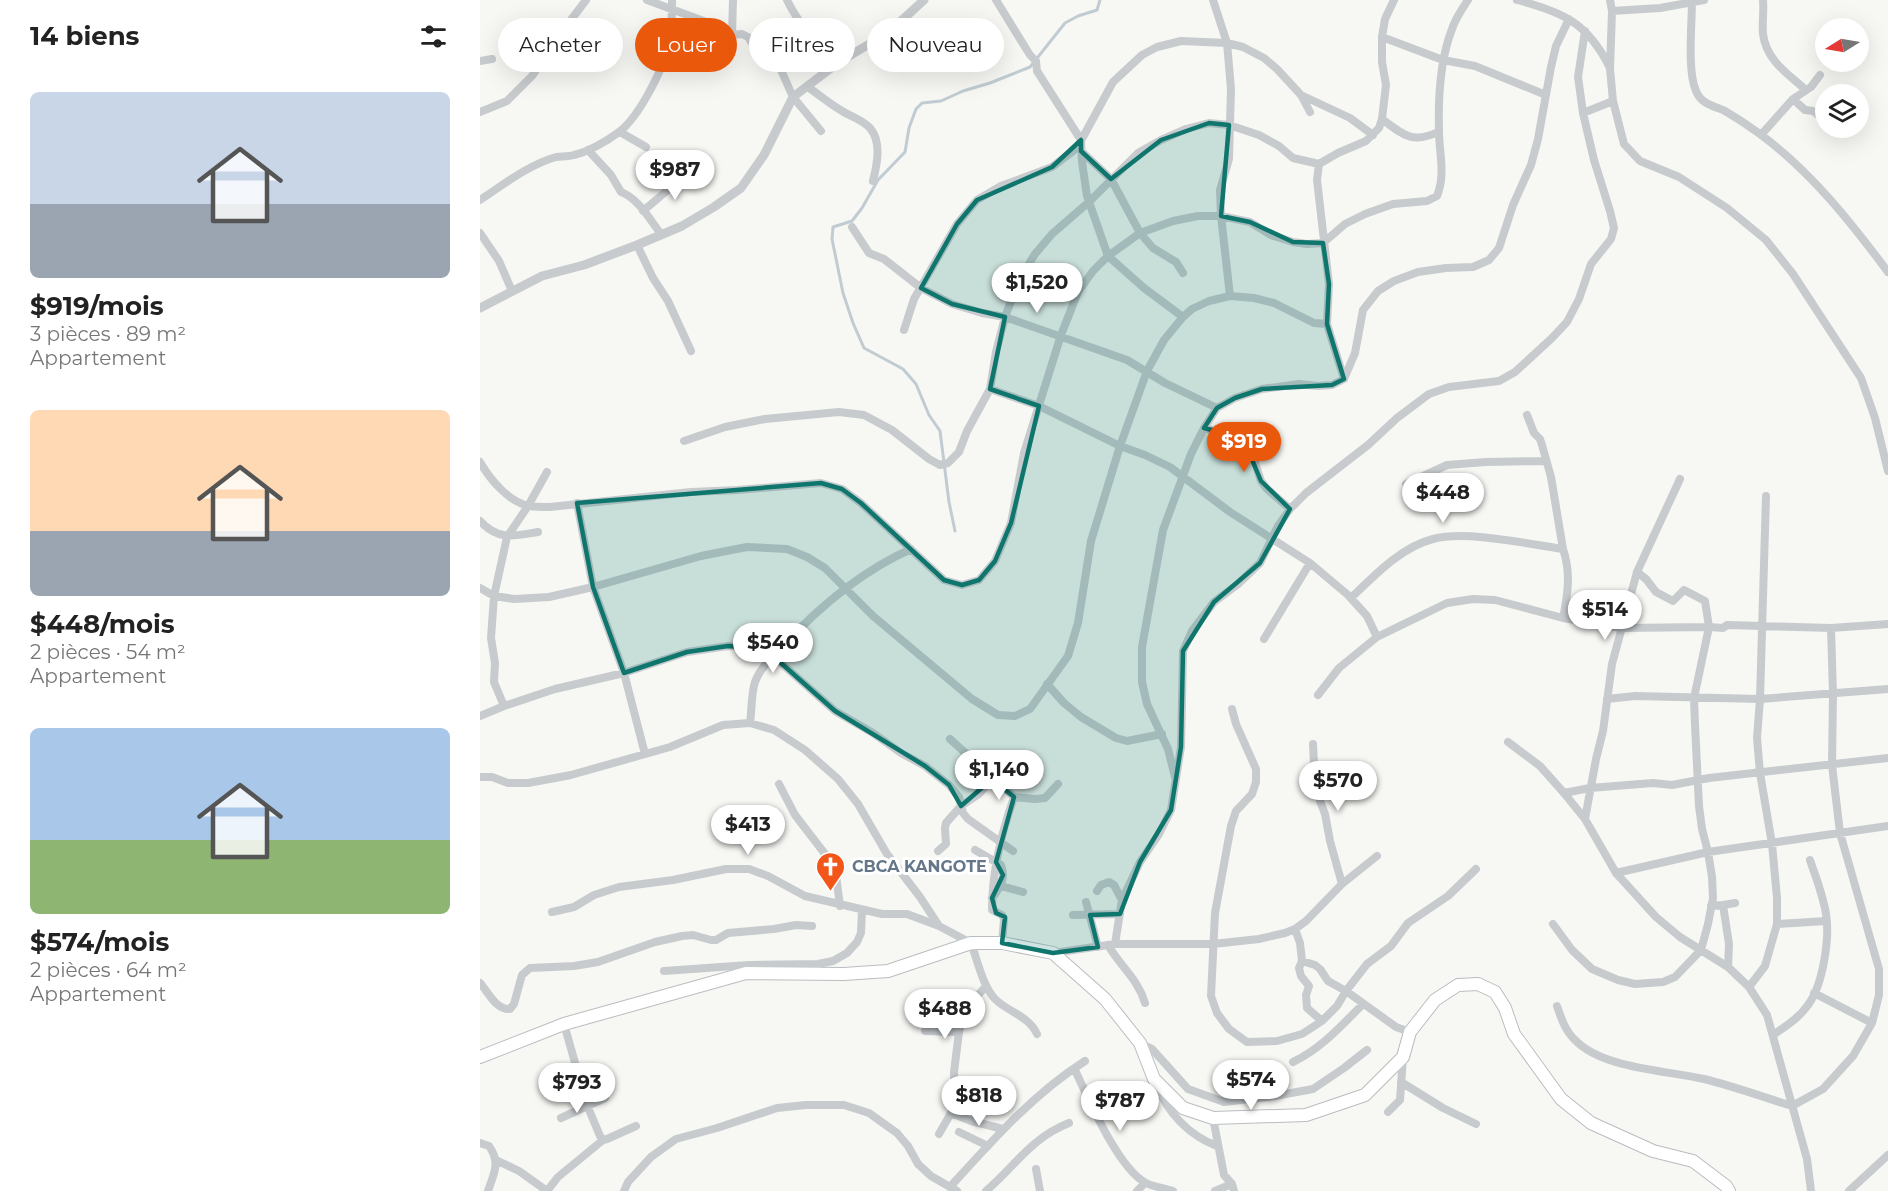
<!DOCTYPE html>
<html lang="fr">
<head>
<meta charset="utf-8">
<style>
  body { margin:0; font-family:Montserrat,sans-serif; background:#f6f6f6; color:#222; height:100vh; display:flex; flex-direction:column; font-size:22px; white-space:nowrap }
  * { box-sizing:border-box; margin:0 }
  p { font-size:20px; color:#767676 }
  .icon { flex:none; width:33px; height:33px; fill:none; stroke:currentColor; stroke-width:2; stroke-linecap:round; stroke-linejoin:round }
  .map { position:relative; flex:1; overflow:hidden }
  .sheet { display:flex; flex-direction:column; background:#fff; width:480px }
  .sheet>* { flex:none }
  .top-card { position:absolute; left:18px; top:18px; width:570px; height:54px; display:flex; gap:12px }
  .needle { width:39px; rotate:259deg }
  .tools { position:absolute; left:1335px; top:18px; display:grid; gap:12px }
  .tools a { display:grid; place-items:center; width:54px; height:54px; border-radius:50%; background:#fff; box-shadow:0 6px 24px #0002; font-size:30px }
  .price { position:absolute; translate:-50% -51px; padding:0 14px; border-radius:21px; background:#fff; color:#222; font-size:20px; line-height:39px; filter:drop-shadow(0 2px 3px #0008) }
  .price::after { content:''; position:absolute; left:50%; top:36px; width:18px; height:14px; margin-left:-9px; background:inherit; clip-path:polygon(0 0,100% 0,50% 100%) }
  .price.on { background:#ea580c; color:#fff }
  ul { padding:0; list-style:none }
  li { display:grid; align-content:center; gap:12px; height:318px; padding:0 30px }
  li span { display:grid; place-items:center; height:186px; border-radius:9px; color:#555 }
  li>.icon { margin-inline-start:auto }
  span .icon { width:108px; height:108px; fill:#fffc; stroke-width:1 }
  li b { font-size:26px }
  h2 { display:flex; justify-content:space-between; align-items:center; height:72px; padding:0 30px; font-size:26px }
  .pill { padding:0 21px; border-radius:27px; background:#fff; box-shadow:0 6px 24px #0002; font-size:21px; line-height:54px }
  .pill.on { background:#ea580c; color:#fff }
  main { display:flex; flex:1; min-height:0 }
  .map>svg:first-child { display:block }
</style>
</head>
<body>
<main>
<section class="sheet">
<h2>14 biens<svg class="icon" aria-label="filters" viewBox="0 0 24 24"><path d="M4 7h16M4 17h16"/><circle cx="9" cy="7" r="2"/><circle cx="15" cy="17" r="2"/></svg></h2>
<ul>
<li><span style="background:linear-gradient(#c9d6e8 60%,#9aa5b1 0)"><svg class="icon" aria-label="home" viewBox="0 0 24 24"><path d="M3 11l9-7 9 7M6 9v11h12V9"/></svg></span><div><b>$919/mois</b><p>3 pièces · 89 m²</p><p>Appartement</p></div></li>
<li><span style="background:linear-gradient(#ffd9b3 65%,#9aa5b1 0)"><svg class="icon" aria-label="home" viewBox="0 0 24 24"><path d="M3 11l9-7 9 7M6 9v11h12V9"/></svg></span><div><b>$448/mois</b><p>2 pièces · 54 m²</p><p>Appartement</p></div></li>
<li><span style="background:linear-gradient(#a9c7e8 60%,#8fb573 0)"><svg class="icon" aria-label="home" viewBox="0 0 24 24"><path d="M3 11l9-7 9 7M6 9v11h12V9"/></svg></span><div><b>$574/mois</b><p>2 pièces · 64 m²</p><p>Appartement</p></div></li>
</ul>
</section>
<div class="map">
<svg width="1408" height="1191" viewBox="0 0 1408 1191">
  <rect width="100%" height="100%" fill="#f7f8f4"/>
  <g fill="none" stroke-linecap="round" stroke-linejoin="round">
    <path stroke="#c1ccd2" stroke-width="3" d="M475 531 469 502 460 431 449 415 436 384 423 369 384 348 373 323 363 293 352 239 353 227 372 221 382 208 398 180 425 152 429 128 436 109 442 103 461 101 483 91 510 83 550 67 585 23 598 16 617 10 620 0"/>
    <defs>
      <path id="trunk" d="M0 1057 84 1024 266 973 364 974 408 971 491 943H522L573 953 625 999 660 1043 674 1079 703 1108 733 1118 826 1115 885 1095 923 1057 930 1032 955 1000 978 985 998 984 1015 992 1025 1008 1034 1034 1081 1099 1111 1123 1173 1151 1213 1161 1246 1186 1249 1191"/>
    </defs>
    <use href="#trunk" stroke="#b9bdc0" stroke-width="14"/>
    <path stroke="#c7cbce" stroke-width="8" d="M167 0 229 23 252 35 262 34 268 37 278 53 295 62 301 70 313 97 341 131
      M307 0C320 27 337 43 359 62
      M516 0 550 55 556 61 557 71 601 140 602 162 607 196 628 256 664 288 703 317
      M733 0 747 43 751 89 749 159 740 190 741 216 750 296
      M1037 0C1083 12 1108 23 1130 68
      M1130 0 1132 11 1130 69 1133 101 1144 144 1160 161 1199 177 1247 208 1286 240 1313 274 1381 378 1395 418 1408 471
      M1212 0C1212 24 1207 71 1216 91 1221 104 1234 106 1245 111 1257 118 1269 126 1280 134 1331 172 1370 221 1408 272
      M1283 0C1284 11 1282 23 1283 34 1286 60 1308 74 1326 90
      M1132 11 1180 8 1224 0
      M252 35 253 0
      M902 37 963 60 995 66 1066 95
      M0 61 12 59
      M328 87C339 95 350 104 362 111 370 116 383 120 390 128 402 142 397 165 393 181
      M821 95 870 118 893 135
      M1313 99 1325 110 1333 111 1338 115
      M0 112 27 101 52 76 78 37 106 0
      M1103 113 1133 101
      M902 119C923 135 933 144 958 132
      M140 132 166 147
      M1281 135 1313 99 1331 87 1340 75
      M108 150 131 175 141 192C158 198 170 220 181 234
      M601 151 631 179 660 233 673 248 696 262 703 273
      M839 164 837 180 849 284 847 324 864 379
      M0 200C23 185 48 165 76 157 81 156 88 157 94 155 108 152 127 141 139 132 160 116 187 63 190 37 192 25 192 12 192 0
      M163 211 196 183 201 173
      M372 227 389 253 404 259 441 288 472 304 502 313 525 317 647 360 685 383 737 408
      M0 233 19 261 32 291
      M157 245 173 278 188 301 211 351
      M424 330 434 299 477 224 497 200 521 186 572 167 597 148 633 82 662 55 677 47 701 41 747 43 763 47 784 58 797 69 821 95 830 112
      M510 389 559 406 640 446 665 455 690 467 750 512 830 563 868 595 887 616 897 637
      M1047 415 1054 433 1060 439 1062 445 1071 477 1083 549C1091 572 1088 594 1083 618
      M724 428 763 438 769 444 781 481 787 489 810 509
      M763 438 783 436
      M204 441 245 427 285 419 359 412 384 415 412 430 449 459 460 465 468 463 479 452 487 431 510 389 516 352 525 317 539 280 555 254 572 234 610 201 658 153 681 140 706 129 729 123 749 125 779 135 799 146 813 158 839 164 858 153 886 141 899 128 902 119 906 85 902 62V37L905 19 914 0
      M0 462C10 479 29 503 50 506 57 507 64 507 70 507L211 492 258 490 341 483 362 489 381 503 464 580 482 585 499 580 515 561 531 523 544 453 581 335 598 292 613 271 628 256 660 233 693 221 718 216H741L770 222 791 235 813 242 827 244 843 243 865 224 885 214 913 204 947 201 957 196C966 173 959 154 959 131 958 97 960 60 972 29 975 19 982 9 988 0
      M926 484 967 465 1006 462 1066 461
      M97 503 113 587 144 673 165 754
      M0 521C19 541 34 536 58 532
      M0 588 14 596 34 599 69 597 113 587 221 556 267 547 307 549 327 557 345 568 393 616 492 699 518 715 535 716 550 709 588 656 598 623 611 541 640 446 667 371 684 340 703 317 712 309 729 301 750 296 774 298 794 303 834 323 847 324
      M871 598C894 576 921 547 953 539 986 530 1048 544 1083 549
      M784 639 830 563
      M567 684 584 703 601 717 636 738 647 741 682 734
      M838 695 859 668 897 637 967 603 993 599 1015 600 1083 618 1142 628 1229 627 1243 628 1247 625 1351 628 1408 624
      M1127 699 1155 696 1280 699 1408 689
      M24 706 14 682 15 663 11 638 14 596 27 537 48 506 67 472
      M752 709 756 724 776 769V782L772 794 756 811 751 826 735 913 731 996 737 1013 749 1029 767 1042 797 1041 822 1034 842 1021 857 1006 866 991 887 964 911 946 928 923 968 896 996 869
      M0 716 24 706 75 689 144 673 207 652 248 646 273 648 293 656 355 711 393 733 421 753 445 766 469 785 479 797 483 813 488 819 533 851
      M270 723C272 710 271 694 275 682 280 668 293 656 303 646 339 607 382 571 431 549
      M470 739 534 797 555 799 565 798 578 784
      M1028 742 1060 766 1084 793 1105 819 1136 873 1176 917 1200 937 1248 967 1269 987 1287 1015 1327 1159 1331 1191
      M833 744 834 764 840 801 845 814 850 841 862 884
      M0 777H12L28 783H48L91 775 190 747 243 725 270 723 294 730 325 750 358 779 378 804 407 854 440 897 459 926 491 943C497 959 503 987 515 999 528 1012 549 1016 557 1034
      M695 777 688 749 667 704 662 682V647L683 530 711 454 724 428 737 408 755 398 782 389 819 384 838 386 852 385 864 379 875 353 883 310 898 291 914 281 938 272 966 268 993 267 1009 260 1019 248 1033 205 1051 165 1058 139 1071 67 1076 46 1089 19
      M299 784 315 815 352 863 356 875 360 906
      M1084 793 1110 788 1173 783 1192 785 1229 778 1408 758
      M1105 819 1116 759 1123 731 1132 664 1157 572 1200 479
      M495 850 521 865C526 878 521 887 512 898
      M458 851 466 844 465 828 466 823 481 806 499 794 512 779 533 766
      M1136 873 1228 852 1408 826
      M521 886 543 892
      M617 891 621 885 629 882 634 885 642 900
      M606 902 618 947
      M1243 905 1255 903
      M1231 906 1243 905 1249 944 1248 967
      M72 912 94 907 114 895 139 887 193 880 246 869H269L288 876 325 896 402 914H427L459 926
      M593 915 640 914
      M1073 924 1092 950 1112 969 1138 980 1155 984 1183 982 1195 977 1221 950 1228 924 1233 898 1232 877 1228 852 1222 829 1219 806 1215 725 1214 698 1229 627 1225 601 1204 590 1193 601 1176 592 1166 579 1157 572
      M1297 924 1346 921
      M815 929 820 943 822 961 819 968 821 976 829 986 826 995 827 1008 842 1021
      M522 943 524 919 522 915 512 910C512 871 521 834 534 797
      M635 944 642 900 660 862 679 834 691 810 701 747 703 651 712 631 734 602 758 584 780 563 798 526 810 509 826 493 888 445 917 418 949 394 969 387 1019 381 1035 372 1072 338 1087 322 1099 299 1111 264 1131 239 1134 228 1130 211 1114 160 1103 113 1098 77 1105 31
      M628 945C640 966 658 979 665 1003
      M573 953 635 944H733L779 939 805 933 815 929 826 921 862 884 897 856
      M822 961 835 965 840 969 848 981 866 991 916 1027 930 1032
      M184 971 269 965 338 964 353 961 367 953 377 942 381 933 382 910
      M0 983C9 993 16 1010 30 1009L34 1004 42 975 50 968 94 966 118 962 175 942 202 936 213 935 231 940H236L248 933 294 929 316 925 332 926
      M1269 987 1285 966 1297 924V898L1292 844 1280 773 1277 738 1280 699 1286 496
      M1334 993 1392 1023
      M1077 1006C1081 1018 1085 1030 1094 1039 1122 1069 1185 1070 1224 1079 1253 1086 1283 1097 1312 1106L1343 1089 1373 1056 1392 1023 1399 995V969L1360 833 1352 765 1353 694 1351 628
      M84 1024 107 1105 120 1136 123 1140 127 1139 156 1126
      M445 1031 479 1032
      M1293 1035C1306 1026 1319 1018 1328 1005 1343 985 1350 938 1346 914 1343 895 1336 878 1330 860
      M661 1044 672 1049 708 1089 744 1102 795 1096 833 1089 864 1068 887 1050
      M813 1062C841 1049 862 1025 883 1004
      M594 1068C608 1097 638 1169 666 1183 674 1187 684 1188 693 1191
      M921 1082 963 1108 996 1124
      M677 1085C687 1113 710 1136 737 1146
      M908 1112 920 1100 923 1057
      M471 1113 491 1121 523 1129
      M81 1118 125 1098
      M733 1118 744 1175 752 1184 754 1191
      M479 1132 508 1146
      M459 1134 471 1113 475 1097 474 1072 479 1032 483 1016 493 1001 506 986
      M0 1143 9 1146C21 1163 14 1173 8 1191
      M16 1160 39 1171 67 1191
      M556 1169 560 1191
      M470 1187C511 1142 553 1094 605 1061
      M67 1191 78 1177 123 1140
      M144 1191 148 1182 171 1157 196 1139 237 1128 297 1108 326 1105H364L389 1113 417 1133 428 1146 438 1164 451 1176 477 1191
      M506 1191C536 1165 551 1138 589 1123
      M657 1191 665 1183
      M735 1191 752 1184
      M1369 1191 1408 1155"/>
    <path stroke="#c7cbce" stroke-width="9" d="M0 308 62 276 104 265 157 245 202 226 234 207 261 188 284 155 313 97 359 62 408 33 444 0"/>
    <use href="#trunk" stroke="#fff" stroke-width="12"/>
  </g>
  <path fill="#0f766e" fill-opacity="0.2" stroke="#0f766e" stroke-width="4.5" stroke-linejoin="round" d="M729 123 749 125 741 216 770 222 813 242 843 243 849 284 847 324 864 379 852 385 782 389 755 398 737 408 724 428 763 438 781 481 810 509 780 563 734 602 703 651 701 747 691 810 660 862 640 914 610 915 618 947 573 953 522 943 525 917 516 913 512 898 523 875 516 862 534 797 512 779 481 806 469 785 445 766 355 711 293 656 273 648 248 646 207 652 144 673 113 587 97 503 341 483 362 489 381 503 464 580 482 585 499 580 515 561 531 523 559 406 510 389 525 317 472 304 441 288 477 224 497 200 572 167 601 140V151L631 179 681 140Z"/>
  <defs>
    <symbol id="church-pin" viewBox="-11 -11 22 30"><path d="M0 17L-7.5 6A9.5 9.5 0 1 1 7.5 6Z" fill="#f25719" stroke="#fff"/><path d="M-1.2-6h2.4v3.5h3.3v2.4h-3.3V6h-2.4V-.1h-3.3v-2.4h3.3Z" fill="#fff"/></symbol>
  </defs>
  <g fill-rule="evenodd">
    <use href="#church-pin" x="334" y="850" width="33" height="45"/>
  </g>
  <g text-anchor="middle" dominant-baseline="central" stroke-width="6" stroke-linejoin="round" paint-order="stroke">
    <g font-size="16" font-weight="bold" fill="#647688" stroke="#fff" text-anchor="start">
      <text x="372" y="866">CBCA KANGOTE</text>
    </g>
  </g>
</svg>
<div class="tools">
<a><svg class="needle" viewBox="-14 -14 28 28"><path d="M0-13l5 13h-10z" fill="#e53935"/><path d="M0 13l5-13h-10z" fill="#767676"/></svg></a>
<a><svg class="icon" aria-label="layers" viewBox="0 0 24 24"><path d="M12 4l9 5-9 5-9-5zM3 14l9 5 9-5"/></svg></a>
</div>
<b class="price" style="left:195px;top:201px">$987</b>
<b class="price" style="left:557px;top:314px">$1,520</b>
<b class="price on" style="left:764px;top:473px">$919</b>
<b class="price" style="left:963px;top:524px">$448</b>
<b class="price" style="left:1125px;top:641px">$514</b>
<b class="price" style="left:293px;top:674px">$540</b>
<b class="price" style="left:519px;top:801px">$1,140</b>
<b class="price" style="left:858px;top:812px">$570</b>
<b class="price" style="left:268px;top:856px">$413</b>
<b class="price" style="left:465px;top:1040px">$488</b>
<b class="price" style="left:771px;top:1111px">$574</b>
<b class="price" style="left:97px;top:1114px">$793</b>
<b class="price" style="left:499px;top:1127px">$818</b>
<b class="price" style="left:640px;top:1132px">$787</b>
<div class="top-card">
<a class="pill">Acheter</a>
<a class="pill on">Louer</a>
<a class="pill">Filtres</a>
<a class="pill">Nouveau</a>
</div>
</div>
</main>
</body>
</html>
